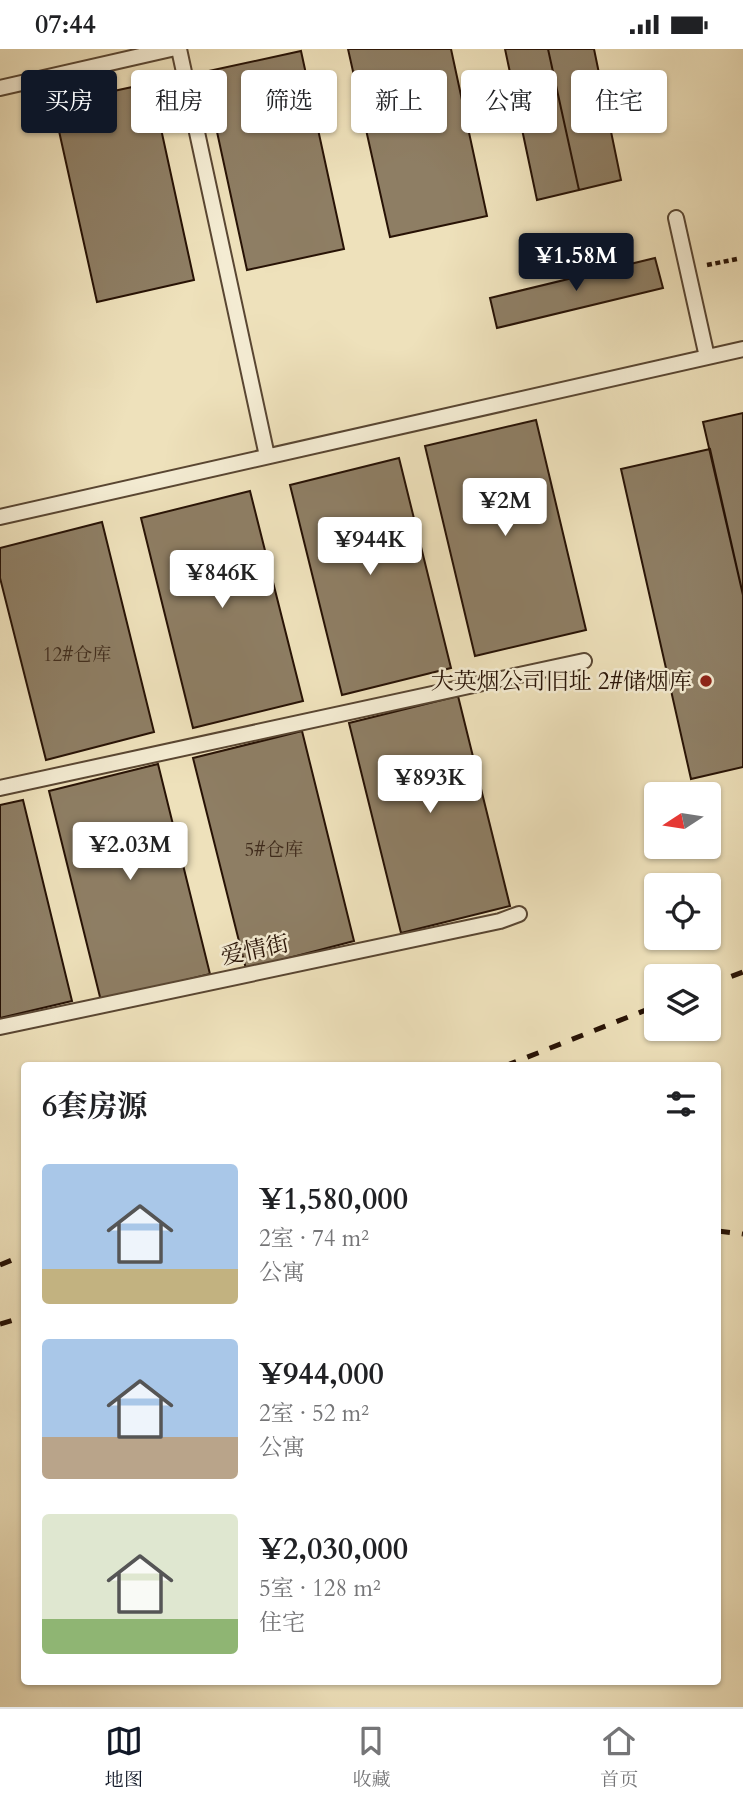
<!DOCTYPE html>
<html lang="zh">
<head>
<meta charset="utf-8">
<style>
  body { margin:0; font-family:Cardo,"Noto Serif SC",serif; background:#f2f2f2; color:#202124; height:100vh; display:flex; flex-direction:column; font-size:26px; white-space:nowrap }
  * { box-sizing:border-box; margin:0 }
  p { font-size:23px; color:#757577 }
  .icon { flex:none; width:38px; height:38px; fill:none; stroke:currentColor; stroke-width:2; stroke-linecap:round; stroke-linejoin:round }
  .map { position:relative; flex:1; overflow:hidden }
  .details { position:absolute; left:21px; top:1013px; width:700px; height:623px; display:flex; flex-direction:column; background:#fff; border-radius:7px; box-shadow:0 2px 5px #0004 }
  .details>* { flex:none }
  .banner { position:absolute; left:21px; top:21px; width:702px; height:63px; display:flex; gap:14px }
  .needle { width:46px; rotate:258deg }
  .fabs { position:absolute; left:644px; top:733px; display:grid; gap:14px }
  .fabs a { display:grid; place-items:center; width:77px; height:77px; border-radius:7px; background:#fff; box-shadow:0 2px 5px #0004; font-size:35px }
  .price { position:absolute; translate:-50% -60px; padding:0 16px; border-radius:7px; background:#fff; color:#222; font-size:23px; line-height:46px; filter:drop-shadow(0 2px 4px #0008) }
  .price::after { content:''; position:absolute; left:50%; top:42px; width:21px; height:16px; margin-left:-10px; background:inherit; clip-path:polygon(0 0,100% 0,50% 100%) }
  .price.current { background:#111827; color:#fff }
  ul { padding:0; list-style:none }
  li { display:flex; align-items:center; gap:21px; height:175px; padding:0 21px }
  li span { display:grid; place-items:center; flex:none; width:196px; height:140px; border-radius:7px; color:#555 }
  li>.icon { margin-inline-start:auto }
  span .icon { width:84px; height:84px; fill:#fffc; stroke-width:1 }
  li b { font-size:30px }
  h2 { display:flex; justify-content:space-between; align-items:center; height:84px; padding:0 21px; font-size:30px }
  .tag { padding:0 24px; border-radius:7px; background:#fff; box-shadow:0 2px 5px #0004; font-size:24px; line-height:63px }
  .tag.current { background:#111827; color:#fff }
  .status { display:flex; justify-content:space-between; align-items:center; height:49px; padding:0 35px; background:#fff; direction:ltr }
  .status svg { height:19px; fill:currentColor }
  .menu { display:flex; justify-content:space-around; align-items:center; height:98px; border-top:2px solid #e0e0e0; background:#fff; font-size:19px; color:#757577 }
  .menu a { display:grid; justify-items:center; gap:4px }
  .menu .current { color:#111827 }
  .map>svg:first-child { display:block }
</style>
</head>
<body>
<div class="status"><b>07:44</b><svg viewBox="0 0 49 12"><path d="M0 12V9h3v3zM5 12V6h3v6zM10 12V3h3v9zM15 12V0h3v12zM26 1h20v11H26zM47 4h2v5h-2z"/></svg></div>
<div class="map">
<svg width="743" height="1658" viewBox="0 0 743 1658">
  <rect width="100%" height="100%" fill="#eee1bb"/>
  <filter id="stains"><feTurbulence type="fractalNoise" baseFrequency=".00286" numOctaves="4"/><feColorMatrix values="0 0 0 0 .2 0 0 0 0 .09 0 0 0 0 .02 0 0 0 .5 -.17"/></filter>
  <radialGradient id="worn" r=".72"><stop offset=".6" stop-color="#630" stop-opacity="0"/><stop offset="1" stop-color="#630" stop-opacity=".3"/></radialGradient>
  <path fill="#8e7e64" stroke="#271205" stroke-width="2" d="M348 0H451L487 167 390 188Z
    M505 0H548L579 141 537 151Z
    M548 0H594L621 131 579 141Z
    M301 2 344 200 247 221 204 23Z
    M151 34 194 231 97 253 53 55Z
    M655 209 663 239 497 279 490 249Z
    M743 364V546L703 373Z
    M536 371 586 581 475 607 425 397Z
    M710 400 743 546V718L691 730 621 420Z
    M399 409 451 619 342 646 290 436Z
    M250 442 303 652 193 679 141 469Z
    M102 473 154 683 46 711 0 529V499Z
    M458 647 510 857 401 884 349 674Z
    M302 682 354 892 246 920 193 709Z
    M158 715 210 925 101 952 49 742Z
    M23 751 72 952 0 969V756Z"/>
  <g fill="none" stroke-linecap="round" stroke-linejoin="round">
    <defs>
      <path id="lane" d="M179 0 267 407
        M0 39 171 0
        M676 169 707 308
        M0 468 743 300
        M0 739 584 612
        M0 978 500 872 519 865"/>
    </defs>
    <use href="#lane" stroke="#594632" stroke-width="18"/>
    <path stroke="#271205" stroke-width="4.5" stroke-dasharray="5 3.5" stroke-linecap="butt" d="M707 216 737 210"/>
    <use href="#lane" stroke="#f4ecd3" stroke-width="14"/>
    <path stroke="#271205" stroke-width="5" stroke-dasharray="12 12" stroke-linecap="butt" d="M709 936 743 923
      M505 1017 656 957
      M718 1182 743 1185
      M0 1216 24 1206
      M0 1275 24 1268"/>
  </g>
  <circle fill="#8f2418" stroke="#f4ecd3" stroke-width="2.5" cx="706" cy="632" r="7"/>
  <g text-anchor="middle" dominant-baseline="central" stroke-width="5" stroke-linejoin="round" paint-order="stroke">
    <g font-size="19" fill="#412d1d">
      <text x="77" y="606">12#仓库</text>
      <text x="274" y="801">5#仓库</text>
    </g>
    <g font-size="23" fill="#271205" stroke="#f4ecd3" text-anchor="end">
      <text x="692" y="632">大英烟公司旧址 2#储烟库</text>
    </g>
    <g font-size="23" fill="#271205" stroke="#f4ecd3">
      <text transform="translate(255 901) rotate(-12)">爱情街</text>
    </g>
  </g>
  <rect width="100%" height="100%" filter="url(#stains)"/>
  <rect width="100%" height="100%" fill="url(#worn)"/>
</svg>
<div class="fabs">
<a><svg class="needle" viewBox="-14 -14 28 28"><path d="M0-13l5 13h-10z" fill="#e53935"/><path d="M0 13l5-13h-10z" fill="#757577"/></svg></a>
<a><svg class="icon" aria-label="locate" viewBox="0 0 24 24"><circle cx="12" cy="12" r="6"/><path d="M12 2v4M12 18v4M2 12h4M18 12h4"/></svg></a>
<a><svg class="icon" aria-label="layers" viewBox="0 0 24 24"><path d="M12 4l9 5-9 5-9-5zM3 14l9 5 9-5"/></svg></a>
</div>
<b class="price current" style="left:576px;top:244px">¥1.58M</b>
<b class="price" style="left:505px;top:489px">¥2M</b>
<b class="price" style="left:370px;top:528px">¥944K</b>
<b class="price" style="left:222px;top:561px">¥846K</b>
<b class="price" style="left:430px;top:766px">¥893K</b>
<b class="price" style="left:130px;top:833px">¥2.03M</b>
<div class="banner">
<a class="tag current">买房</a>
<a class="tag">租房</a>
<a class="tag">筛选</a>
<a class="tag">新上</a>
<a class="tag">公寓</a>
<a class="tag">住宅</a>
</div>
<section class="details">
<h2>6套房源<svg class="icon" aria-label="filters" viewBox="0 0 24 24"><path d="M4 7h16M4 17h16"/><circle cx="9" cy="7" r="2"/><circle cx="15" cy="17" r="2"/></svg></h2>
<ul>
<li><span style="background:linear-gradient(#a9c7e8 75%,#c2b280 0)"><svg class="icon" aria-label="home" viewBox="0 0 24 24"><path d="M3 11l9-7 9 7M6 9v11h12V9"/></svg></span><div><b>¥1,580,000</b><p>2室 · 74 m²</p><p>公寓</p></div></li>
<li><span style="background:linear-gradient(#a9c7e8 70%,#b9a48a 0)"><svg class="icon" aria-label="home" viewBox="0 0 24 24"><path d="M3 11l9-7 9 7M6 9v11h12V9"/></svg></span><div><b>¥944,000</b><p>2室 · 52 m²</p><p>公寓</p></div></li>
<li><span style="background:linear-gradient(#dfe7d0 75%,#8fb573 0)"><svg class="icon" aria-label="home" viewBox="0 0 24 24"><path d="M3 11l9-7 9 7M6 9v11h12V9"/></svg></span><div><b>¥2,030,000</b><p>5室 · 128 m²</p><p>住宅</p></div></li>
</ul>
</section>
</div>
<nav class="menu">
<a class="current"><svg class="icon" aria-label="map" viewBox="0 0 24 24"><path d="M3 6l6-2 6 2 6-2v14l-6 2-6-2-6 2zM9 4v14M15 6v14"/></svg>地图</a>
<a><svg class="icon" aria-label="saved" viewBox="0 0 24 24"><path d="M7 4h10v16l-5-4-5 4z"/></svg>收藏</a>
<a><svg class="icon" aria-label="home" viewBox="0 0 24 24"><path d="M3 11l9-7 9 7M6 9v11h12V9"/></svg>首页</a>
</nav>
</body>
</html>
